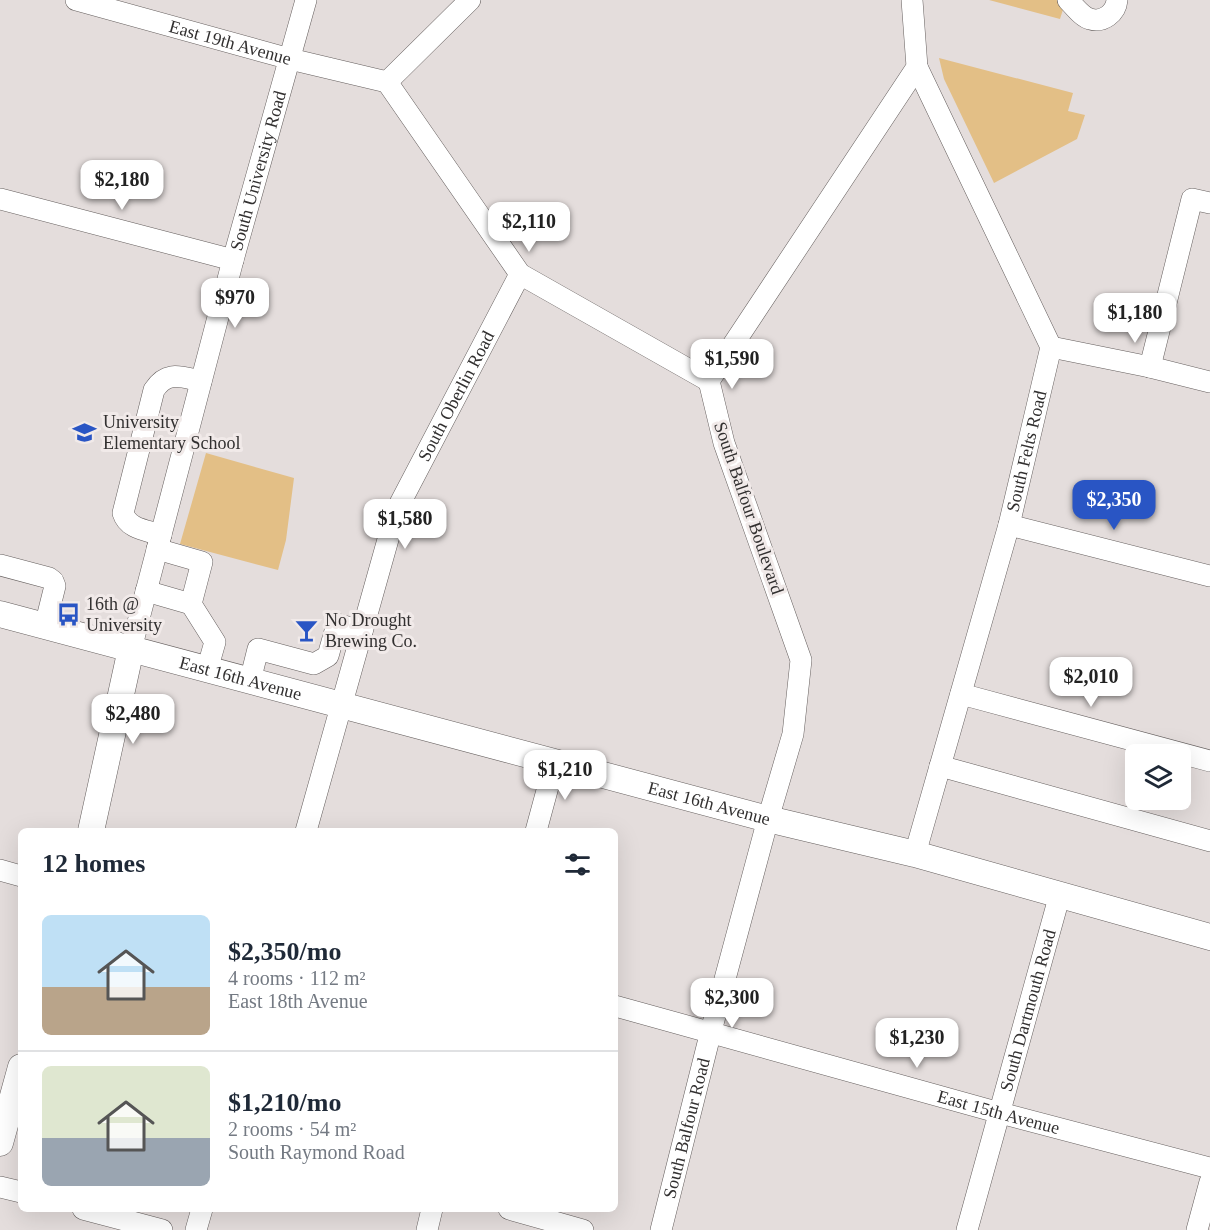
<!DOCTYPE html>
<html lang="en">
<head>
<meta charset="utf-8">
<style>
  body { margin:0; font-family:Georgia,serif; background:#f6f6f7; color:#1f2937; height:100vh; display:flex; flex-direction:column; font-size:22px; white-space:nowrap }
  * { box-sizing:border-box; margin:0 }
  p { font-size:20px; color:#747a83 }
  .icon { flex:none; width:33px; height:33px; fill:none; stroke:currentColor; stroke-width:2; stroke-linecap:round; stroke-linejoin:round }
  .map { position:relative; flex:1; overflow:hidden }
  .panel { position:absolute; left:18px; top:828px; width:600px; height:384px; display:flex; flex-direction:column; background:#fff; border-radius:9px; box-shadow:0 6px 24px #0002 }
  .panel>* { flex:none }
  .buttons { position:absolute; left:1125px; top:744px; display:grid; gap:12px }
  .buttons a { display:grid; place-items:center; width:66px; height:66px; border-radius:9px; background:#fff; box-shadow:0 6px 24px #0002; font-size:30px }
  .price { position:absolute; translate:-50% -51px; padding:0 14px; border-radius:12px; background:#fff; color:#222; font-size:20px; line-height:39px; filter:drop-shadow(0 2px 3px #0008) }
  .price::after { content:''; position:absolute; left:50%; top:36px; width:18px; height:14px; margin-left:-9px; background:inherit; clip-path:polygon(0 0,100% 0,50% 100%) }
  .price.selected { background:#2955c4; color:#fff }
  ul { padding:0; list-style:none }
  li { display:flex; align-items:center; gap:18px; height:150px; padding:0 24px }
  li+li { border-top:2px solid #e0e1e3 }
  li span { display:grid; place-items:center; flex:none; width:168px; height:120px; border-radius:9px; color:#555 }
  li>.icon { margin-inline-start:auto }
  span .icon { width:72px; height:72px; fill:#fffc; stroke-width:1 }
  li b { font-size:26px }
  h2 { display:flex; justify-content:space-between; align-items:center; height:72px; padding:0 24px; font-size:26px }
  .map>svg:first-child { display:block }
</style>
</head>
<body>
<div class="map">
<svg width="1210" height="1230" viewBox="0 0 1210 1230">
  <rect width="100%" height="100%" fill="#e4dddc"/>
  <path fill="#e3bf86" d="M989 0H1066L1060 19Z
    M939 58 1073 93 1068 111 1085 115 1077 139 994 183 944 79Z
    M206 453 294 478 286 540 278 570 180 544Z"/>
  <g fill="none" stroke-linecap="round" stroke-linejoin="round">
    <defs>
      <g id="minor">
        <path id="s1" d="M76 0 290 59 387 82"/>
        <path d="M1068 0C1074 6 1082 17 1090 19 1103 23 1116 13 1117 0"/>
        <path d="M387 82 520 274 709 381"/>
        <path d="M387 82 470 0"/>
        <path d="M0 199 233 260"/>
        <path d="M1051 347 1150 367 1210 382"/>
        <path d="M1150 367 1192 199 1210 203"/>
        <path d="M1009 525 1210 576"/>
        <path d="M161 535C146 530 128 529 123 513L154 390C167 370 181 377 201 381"/>
        <path d="M157 549 202 562 191 604 215 642 207 670"/>
        <path d="M0 565 49 578 53 581 55 586 45 626"/>
        <path d="M146 591 191 604"/>
        <path id="s2" d="M131 649 233 260 306 0"/>
        <path d="M250 681 258 649 314 664 328 656 337 624 362 631"/>
        <path d="M961 694 1210 761"/>
        <path d="M940 766 1210 841"/>
        <path id="s3" d="M306 831 396 511 520 274"/>
        <path d="M536 831 555 761"/>
        <path id="s4" d="M915 854 1009 525 1051 347 917 67"/>
        <path d="M0 870 21 876"/>
        <path id="s5" d="M615 1006 1000 1113 1210 1168"/>
        <path d="M0 1187 21 1192"/>
        <path d="M83 1209 162 1230"/>
        <path d="M509 1209 583 1230"/>
        <path d="M196 1230 202 1209"/>
        <path d="M427 1230 432 1209"/>
        <path id="s6" d="M661 1230 711 1031 768 819 793 734 801 660 724 443 709 381 917 67 912 0"/>
        <path id="s7" d="M967 1230 1060 894"/>
        <path d="M1197 1230 1210 1182"/>
      </g>
      <g id="major">
        <path id="s8" d="M0 614 768 819 915 854 1210 937"/>
        <path d="M91 831 131 649"/>
        <path d="M0 1143 21 1067"/>
      </g>
    </defs>
    <use href="#minor" stroke="#655f5e" stroke-width="22"/>
    <use href="#major" stroke="#655f5e" stroke-width="27"/>
    <use href="#minor" stroke="#fff" stroke-width="21"/>
    <use href="#major" stroke="#fff" stroke-width="26"/>
  </g>
  <defs>
    <symbol id="school-bare" viewBox="-9 -9 18 18"><path d="M0-5L7-2L0 1L-7-2ZM-4 1L0 2.5L4 1V4Q0 6-4 4Z" fill="#2955c4" stroke="#f1eae9" stroke-width="2.5" paint-order="stroke"/></symbol>
    <symbol id="bus-bare" viewBox="-9 -9 18 18"><path d="M-5-6H5V4H4V6H2V4H-2V6H-4V4H-5ZM-3.5-4V0h7V-4ZM-3.5 1.2v1.5H-2V1.2ZM2 1.2v1.5H3.5V1.2Z" fill="#2955c4" stroke="#f1eae9" stroke-width="2.5" paint-order="stroke"/></symbol>
    <symbol id="bar-bare" viewBox="-9 -9 18 18"><path d="M-6-5H6L.8 .8V4.5H3.5V6h-7V4.5H-.8V.8Z" fill="#2955c4" stroke="#f1eae9" stroke-width="2.5" paint-order="stroke"/></symbol>
  </defs>
  <g fill-rule="evenodd">
    <use href="#school-bare" x="68" y="416" width="33" height="33"/>
    <use href="#bus-bare" x="52" y="598" width="33" height="33"/>
    <use href="#bar-bare" x="290" y="614" width="33" height="33"/>
  </g>
  <g text-anchor="middle" dominant-baseline="central" stroke-width="6" stroke-linejoin="round" paint-order="stroke">
    <g font-size="18" fill="#323030" stroke="#f1eae9">
      <text stroke="none"><textPath href="#s1" startOffset="160">East 19th Avenue</textPath></text>
      <text stroke="none"><textPath href="#s2" startOffset="495">South University Road</textPath></text>
      <text stroke="none"><textPath href="#s3" startOffset="462">South Oberlin Road</textPath></text>
      <text stroke="none"><textPath href="#s4" startOffset="418">South Felts Road</textPath></text>
      <text transform="translate(749 508) rotate(71)">South Balfour Boulevard</text>
      <text stroke="none"><textPath href="#s8" startOffset="249">East 16th Avenue</textPath></text>
      <text stroke="none"><textPath href="#s8" startOffset="734">East 16th Avenue</textPath></text>
      <text stroke="none"><textPath href="#s7" startOffset="228">South Dartmouth Road</textPath></text>
      <text stroke="none"><textPath href="#s5" startOffset="398">East 15th Avenue</textPath></text>
      <text stroke="none"><textPath href="#s6" startOffset="105">South Balfour Road</textPath></text>
    </g>
    <g font-size="18" fill="#323030" stroke="#f1eae9" text-anchor="start">
      <text x="103" y="422">University<tspan x="103" dy="21">Elementary School</tspan></text>
      <text x="86" y="604">16th @<tspan x="86" dy="21">University</tspan></text>
      <text x="325" y="620">No Drought<tspan x="325" dy="21">Brewing Co.</tspan></text>
    </g>
  </g>
</svg>
<div class="buttons">
<a><svg class="icon" aria-label="layers" viewBox="0 0 24 24"><path d="M12 4l9 5-9 5-9-5zM3 14l9 5 9-5"/></svg></a>
</div>
<b class="price" style="left:122px;top:211px">$2,180</b>
<b class="price" style="left:529px;top:253px">$2,110</b>
<b class="price" style="left:235px;top:329px">$970</b>
<b class="price" style="left:1135px;top:344px">$1,180</b>
<b class="price" style="left:732px;top:390px">$1,590</b>
<b class="price selected" style="left:1114px;top:531px">$2,350</b>
<b class="price" style="left:405px;top:550px">$1,580</b>
<b class="price" style="left:1091px;top:708px">$2,010</b>
<b class="price" style="left:133px;top:745px">$2,480</b>
<b class="price" style="left:565px;top:801px">$1,210</b>
<b class="price" style="left:732px;top:1029px">$2,300</b>
<b class="price" style="left:917px;top:1069px">$1,230</b>
<section class="panel">
<h2>12 homes<svg class="icon" aria-label="filters" viewBox="0 0 24 24"><path d="M4 7h16M4 17h16"/><circle cx="9" cy="7" r="2"/><circle cx="15" cy="17" r="2"/></svg></h2>
<ul>
<li><span style="background:linear-gradient(#bfe0f5 60%,#b9a48a 0)"><svg class="icon" aria-label="home" viewBox="0 0 24 24"><path d="M3 11l9-7 9 7M6 9v11h12V9"/></svg></span><div><b>$2,350/mo</b><p>4 rooms · 112 m²</p><p>East 18th Avenue</p></div></li>
<li><span style="background:linear-gradient(#dfe7d0 60%,#9aa5b1 0)"><svg class="icon" aria-label="home" viewBox="0 0 24 24"><path d="M3 11l9-7 9 7M6 9v11h12V9"/></svg></span><div><b>$1,210/mo</b><p>2 rooms · 54 m²</p><p>South Raymond Road</p></div></li>
</ul>
</section>
</div>
</body>
</html>
